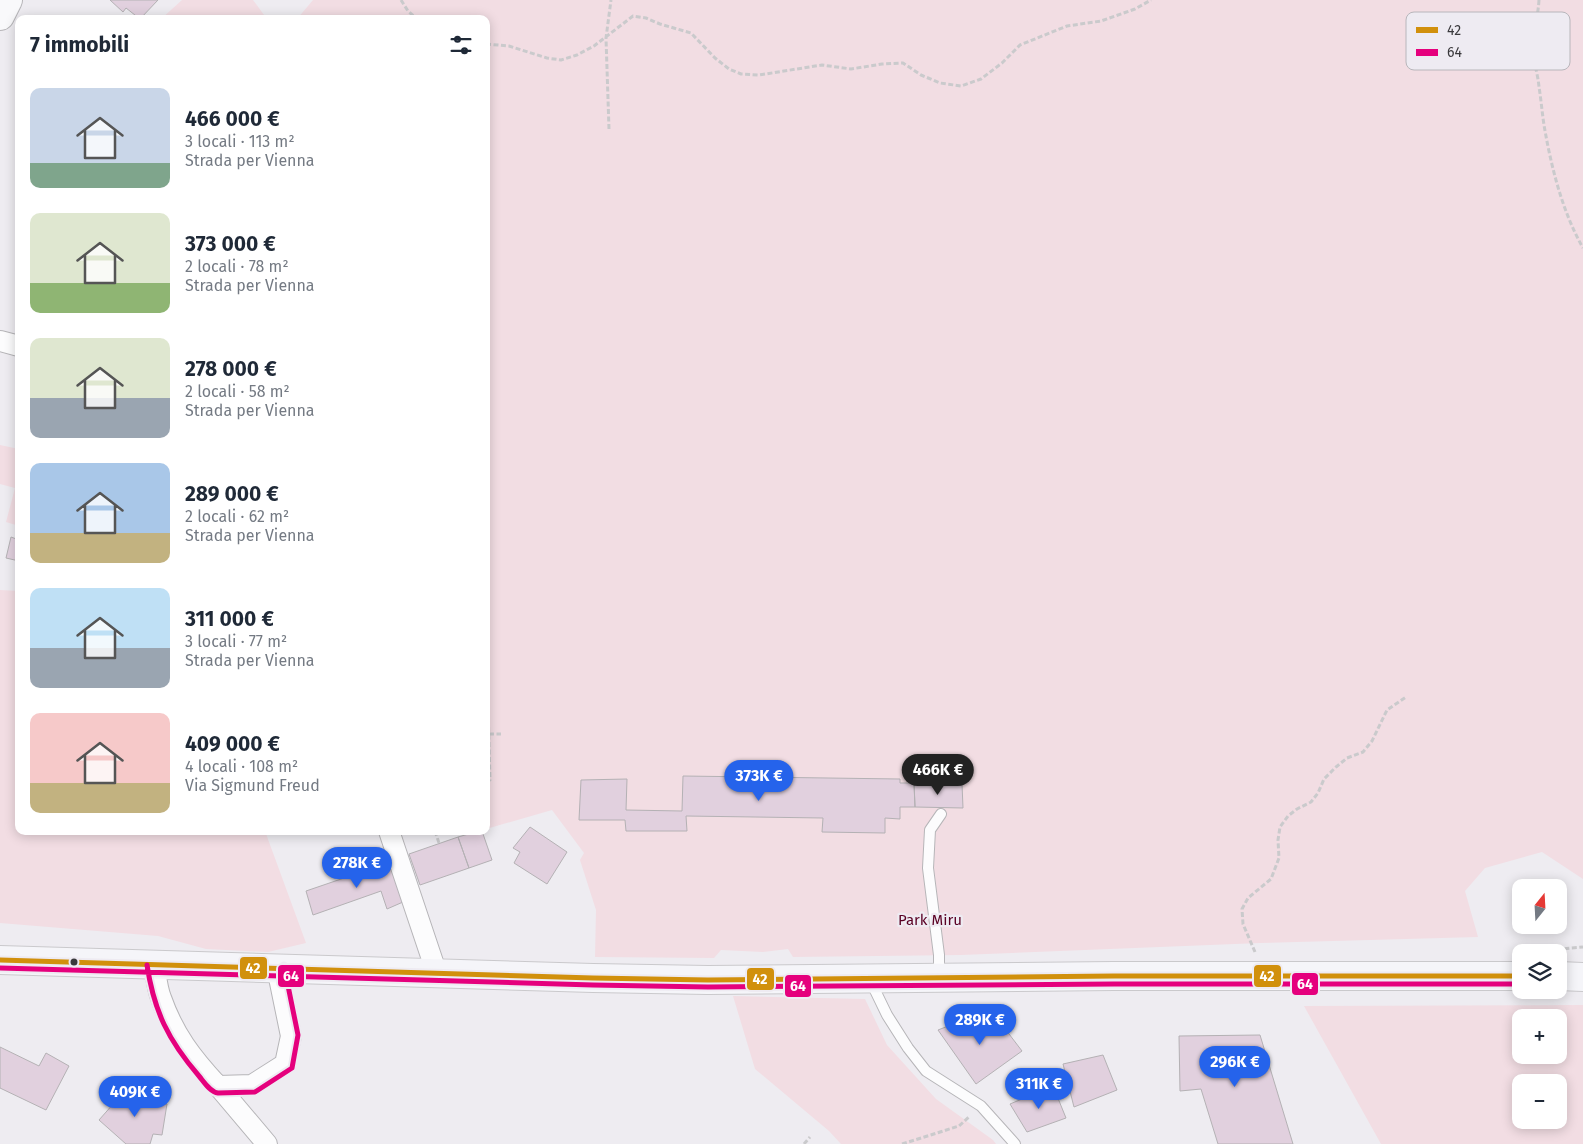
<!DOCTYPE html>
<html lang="it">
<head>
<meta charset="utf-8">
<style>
  body { margin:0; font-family:"Fira Sans",sans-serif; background:#f2f2f3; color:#1f2937; height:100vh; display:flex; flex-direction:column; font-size:19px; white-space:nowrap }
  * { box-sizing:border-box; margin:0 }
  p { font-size:16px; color:#747a83 }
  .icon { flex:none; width:28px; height:28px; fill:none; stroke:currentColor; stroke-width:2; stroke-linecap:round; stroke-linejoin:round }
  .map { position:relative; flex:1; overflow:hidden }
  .drawer { position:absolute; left:15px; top:15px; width:475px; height:820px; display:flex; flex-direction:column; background:#fff; border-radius:10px; box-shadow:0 2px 12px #0003 }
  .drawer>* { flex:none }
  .needle { width:32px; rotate:18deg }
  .tools { position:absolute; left:1512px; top:879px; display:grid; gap:10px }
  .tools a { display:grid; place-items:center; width:55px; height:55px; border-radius:10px; background:#fff; box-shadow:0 2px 12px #0003; font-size:25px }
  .price { position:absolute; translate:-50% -42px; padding:0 11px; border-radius:18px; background:#2563eb; color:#fff; font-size:16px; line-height:32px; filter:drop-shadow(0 1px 2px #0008) }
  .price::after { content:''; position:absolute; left:50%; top:30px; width:15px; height:11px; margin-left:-8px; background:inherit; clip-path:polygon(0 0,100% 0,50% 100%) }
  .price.on { background:#222; color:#fff }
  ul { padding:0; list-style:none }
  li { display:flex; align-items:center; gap:15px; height:125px; padding:0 15px }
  li span { display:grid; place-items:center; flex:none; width:140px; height:100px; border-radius:10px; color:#555 }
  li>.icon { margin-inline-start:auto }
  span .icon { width:60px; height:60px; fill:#fffc; stroke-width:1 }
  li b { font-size:21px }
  h2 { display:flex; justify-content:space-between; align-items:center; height:60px; padding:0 15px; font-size:21px }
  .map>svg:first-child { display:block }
</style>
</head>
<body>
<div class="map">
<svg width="1583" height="1144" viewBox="0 0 1583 1144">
  <rect width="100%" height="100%" fill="#eeecf1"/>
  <path fill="#f2dde3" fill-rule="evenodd" d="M182 0H253L267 19H161Z
    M313 0H1583V879L1542 852 1485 868 1465 891 1478 937 1260 943 961 955 793 957 788 949 763 952 721 950 714 958 595 957 596 910 580 860 584 853 552 810 486 829V19H297Z
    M0 445 19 449V526L6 522 15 488 0 484Z
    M0 590 19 591V831H265L306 943 268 952 206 949 158 936 0 923Z
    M733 996 865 999 887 1045 936 1099 993 1140 996 1144H841L829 1131 755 1069Z
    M1583 1005V1144H1381L1304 1006ZM1521 1018H1559V1055H1521ZM1521 1082H1559V1120H1521Z"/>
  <path fill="#e1d0de" stroke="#b4b1b4" d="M110 0H158L140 19 126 8 123 12Z
    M11 537 19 540V561L6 558Z
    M683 776 900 779V783H914L915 807H900V819L885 818V833L822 832 823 818 686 816 687 831H626L625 820H579L581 780 627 779 626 810 682 811Z
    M914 783 962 784 963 808 915 807Z
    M530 827 567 852 547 884 514 863 520 852 513 848Z
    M479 831H482L492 860 469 868 458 837Z
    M458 837 469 868 420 885 409 854Z
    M391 862 403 902 387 909 381 891 313 915 306 891Z
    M984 1012 996 1034 1006 1030 1022 1051 976 1084 938 1030Z
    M1260 1035 1293 1144H1218L1201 1089 1180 1091 1179 1036Z
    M0 1047 39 1066 46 1053 69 1066 46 1110 0 1088Z
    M1103 1055 1117 1090 1074 1107 1063 1064Z
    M129 1086 145 1101 167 1104 162 1135 153 1134 150 1144H126L99 1120Z
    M1053 1086 1066 1118 1027 1132 1010 1104Z"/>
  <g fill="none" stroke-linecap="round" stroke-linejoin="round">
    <defs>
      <path id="service" d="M939 977V955L928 868 930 830 941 814
        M871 982 887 1015 908 1048 926 1071 981 1106 1015 1144"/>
      <path id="minor" d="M0 341 19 346
        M389 831 437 974
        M154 964C156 975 157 988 161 998 174 1035 192 1058 218 1086L252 1085 285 1064 291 1036 277 968
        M218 1086 267 1144"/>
      <path id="secondary" d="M0 16 8 0"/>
      <path id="primary" d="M0 960 593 978 708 980 1114 976H1521
        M1559 976 1583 977"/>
    </defs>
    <use href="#service" stroke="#b6b5b8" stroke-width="12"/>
    <use href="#minor" stroke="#b6b5b8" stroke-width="22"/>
    <use href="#secondary" stroke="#b6b5b8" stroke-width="30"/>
    <use href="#primary" stroke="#cac9cc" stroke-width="30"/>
    <path stroke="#cacacc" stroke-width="3" stroke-dasharray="5 2.5" stroke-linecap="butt" d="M401 0 408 11 417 19
      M1539 0C1538 17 1533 32 1533 49 1533 61 1538 74 1539 87 1541 99 1542 112 1544 125 1551 166 1562 211 1583 248
      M486 44 509 46 547 58 561 60 577 55 594 46 633 16 646 18 660 24 691 33 715 58 729 69 741 74 759 75 822 65 851 69 882 64 903 63 921 75 940 83 961 86 981 79 1002 63 1020 45 1067 26 1101 21 1135 9 1151 0
      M609 129 606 38 611 0
      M489 734H501
      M486 782 490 780 488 707
      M435 831 439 843
      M1255 952 1243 924 1242 909 1248 898 1271 879 1279 858 1278 840 1280 827 1288 816 1297 809 1311 802 1318 793 1324 779 1336 767 1347 758 1363 752 1372 741 1387 710 1406 697
      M1527 952 1583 947
      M804 1144 810 1137
      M902 1144 959 1126 970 1116"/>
    <use href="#service" stroke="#fcfcfd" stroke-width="10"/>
    <use href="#minor" stroke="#fcfcfd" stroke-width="20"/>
    <use href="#secondary" stroke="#f9f9fb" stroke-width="28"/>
    <use href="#primary" stroke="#f5f5f9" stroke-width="28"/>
    <defs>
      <path id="bus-1" d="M0 960 593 978 708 980 1114 976H1521"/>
      <path id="bus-2" d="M147 965C154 1011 168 1040 199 1076 204 1082 210 1092 218 1093L255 1092 292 1068 298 1035 284 966
        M0 968 593 985 708 987 1114 984H1521"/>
    </defs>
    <use href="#bus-1" stroke="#eeebf2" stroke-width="9"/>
    <use href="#bus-2" stroke="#eeebf2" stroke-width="9"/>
    <use href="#bus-1" stroke="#d1900c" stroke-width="5"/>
    <use href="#bus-2" stroke="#e5007d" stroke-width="5"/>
  </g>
  <circle fill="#3a393c" stroke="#eeebf2" stroke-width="2" cx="74" cy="962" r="4.5"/>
  <g text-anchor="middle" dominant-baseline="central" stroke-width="4.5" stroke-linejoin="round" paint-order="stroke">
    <g font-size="15" fill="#5a0124" stroke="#eeebf2">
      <text x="930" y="920">Park Miru</text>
    </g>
  </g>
  <rect x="1406" y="12" width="164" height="58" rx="8" fill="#eeebf2" stroke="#b8b6bb" stroke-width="1"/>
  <rect x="1416" y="27" width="22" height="6" fill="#d1900c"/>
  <rect x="1416" y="49" width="22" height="7" fill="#e5007d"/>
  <g font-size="14" fill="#3a393c">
    <text x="1447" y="35">42</text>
    <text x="1447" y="57">64</text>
  </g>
  <g stroke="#eeebf2" stroke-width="2">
    <rect x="239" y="956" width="29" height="24" rx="5" fill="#d1900c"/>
    <rect x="1253" y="964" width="29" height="24" rx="5" fill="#d1900c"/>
    <rect x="277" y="964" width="28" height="24" rx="5" fill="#e5007d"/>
    <rect x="746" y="967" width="29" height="24" rx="5" fill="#d1900c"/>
    <rect x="1291" y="972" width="28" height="24" rx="5" fill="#e5007d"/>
    <rect x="784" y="974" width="28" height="24" rx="5" fill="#e5007d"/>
  </g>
  <g font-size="14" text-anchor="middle" font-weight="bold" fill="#fff">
    <text x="253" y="973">42</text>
    <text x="1267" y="981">42</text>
    <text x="291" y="981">64</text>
    <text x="760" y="984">42</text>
    <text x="1305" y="989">64</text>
    <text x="798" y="991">64</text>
  </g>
</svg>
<div class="tools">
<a><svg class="needle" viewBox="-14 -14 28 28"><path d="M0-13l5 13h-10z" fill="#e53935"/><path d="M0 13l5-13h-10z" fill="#747a83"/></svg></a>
<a><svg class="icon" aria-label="layers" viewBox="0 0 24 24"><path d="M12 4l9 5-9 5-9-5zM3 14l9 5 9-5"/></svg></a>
<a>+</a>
<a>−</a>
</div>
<b class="price on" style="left:938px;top:796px">466K €</b>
<b class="price" style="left:759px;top:802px">373K €</b>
<b class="price" style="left:357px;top:889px">278K €</b>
<b class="price" style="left:980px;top:1046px">289K €</b>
<b class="price" style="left:1235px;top:1088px">296K €</b>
<b class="price" style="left:1039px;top:1110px">311K €</b>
<b class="price" style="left:135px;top:1118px">409K €</b>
<section class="drawer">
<h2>7 immobili<svg class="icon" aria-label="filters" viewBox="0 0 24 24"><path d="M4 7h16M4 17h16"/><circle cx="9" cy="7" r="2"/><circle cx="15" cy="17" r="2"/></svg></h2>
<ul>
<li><span style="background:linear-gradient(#c9d6e8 75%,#7fa58c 0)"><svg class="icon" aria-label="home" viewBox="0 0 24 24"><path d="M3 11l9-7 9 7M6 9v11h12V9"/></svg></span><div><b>466 000 €</b><p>3 locali · 113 m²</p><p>Strada per Vienna</p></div></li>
<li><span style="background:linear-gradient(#dfe7d0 70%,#8fb573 0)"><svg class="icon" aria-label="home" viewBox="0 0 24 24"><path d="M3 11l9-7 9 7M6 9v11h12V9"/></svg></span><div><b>373 000 €</b><p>2 locali · 78 m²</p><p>Strada per Vienna</p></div></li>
<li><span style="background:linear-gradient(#dfe7d0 60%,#9aa5b1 0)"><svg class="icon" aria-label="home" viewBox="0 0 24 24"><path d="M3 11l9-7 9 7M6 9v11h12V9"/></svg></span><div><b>278 000 €</b><p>2 locali · 58 m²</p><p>Strada per Vienna</p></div></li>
<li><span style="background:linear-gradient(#a9c7e8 70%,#c2b280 0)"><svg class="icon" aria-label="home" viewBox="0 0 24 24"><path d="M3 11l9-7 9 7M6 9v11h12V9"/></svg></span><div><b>289 000 €</b><p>2 locali · 62 m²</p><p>Strada per Vienna</p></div></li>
<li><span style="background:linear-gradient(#bfe0f5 60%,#9aa5b1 0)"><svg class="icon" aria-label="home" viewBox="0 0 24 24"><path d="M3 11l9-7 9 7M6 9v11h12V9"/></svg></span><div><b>311 000 €</b><p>3 locali · 77 m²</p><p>Strada per Vienna</p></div></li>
<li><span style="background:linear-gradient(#f6c9c9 70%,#c2b280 0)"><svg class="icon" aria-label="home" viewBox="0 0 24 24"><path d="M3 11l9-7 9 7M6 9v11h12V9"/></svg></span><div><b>409 000 €</b><p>4 locali · 108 m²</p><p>Via Sigmund Freud</p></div></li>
</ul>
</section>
</div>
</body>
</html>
